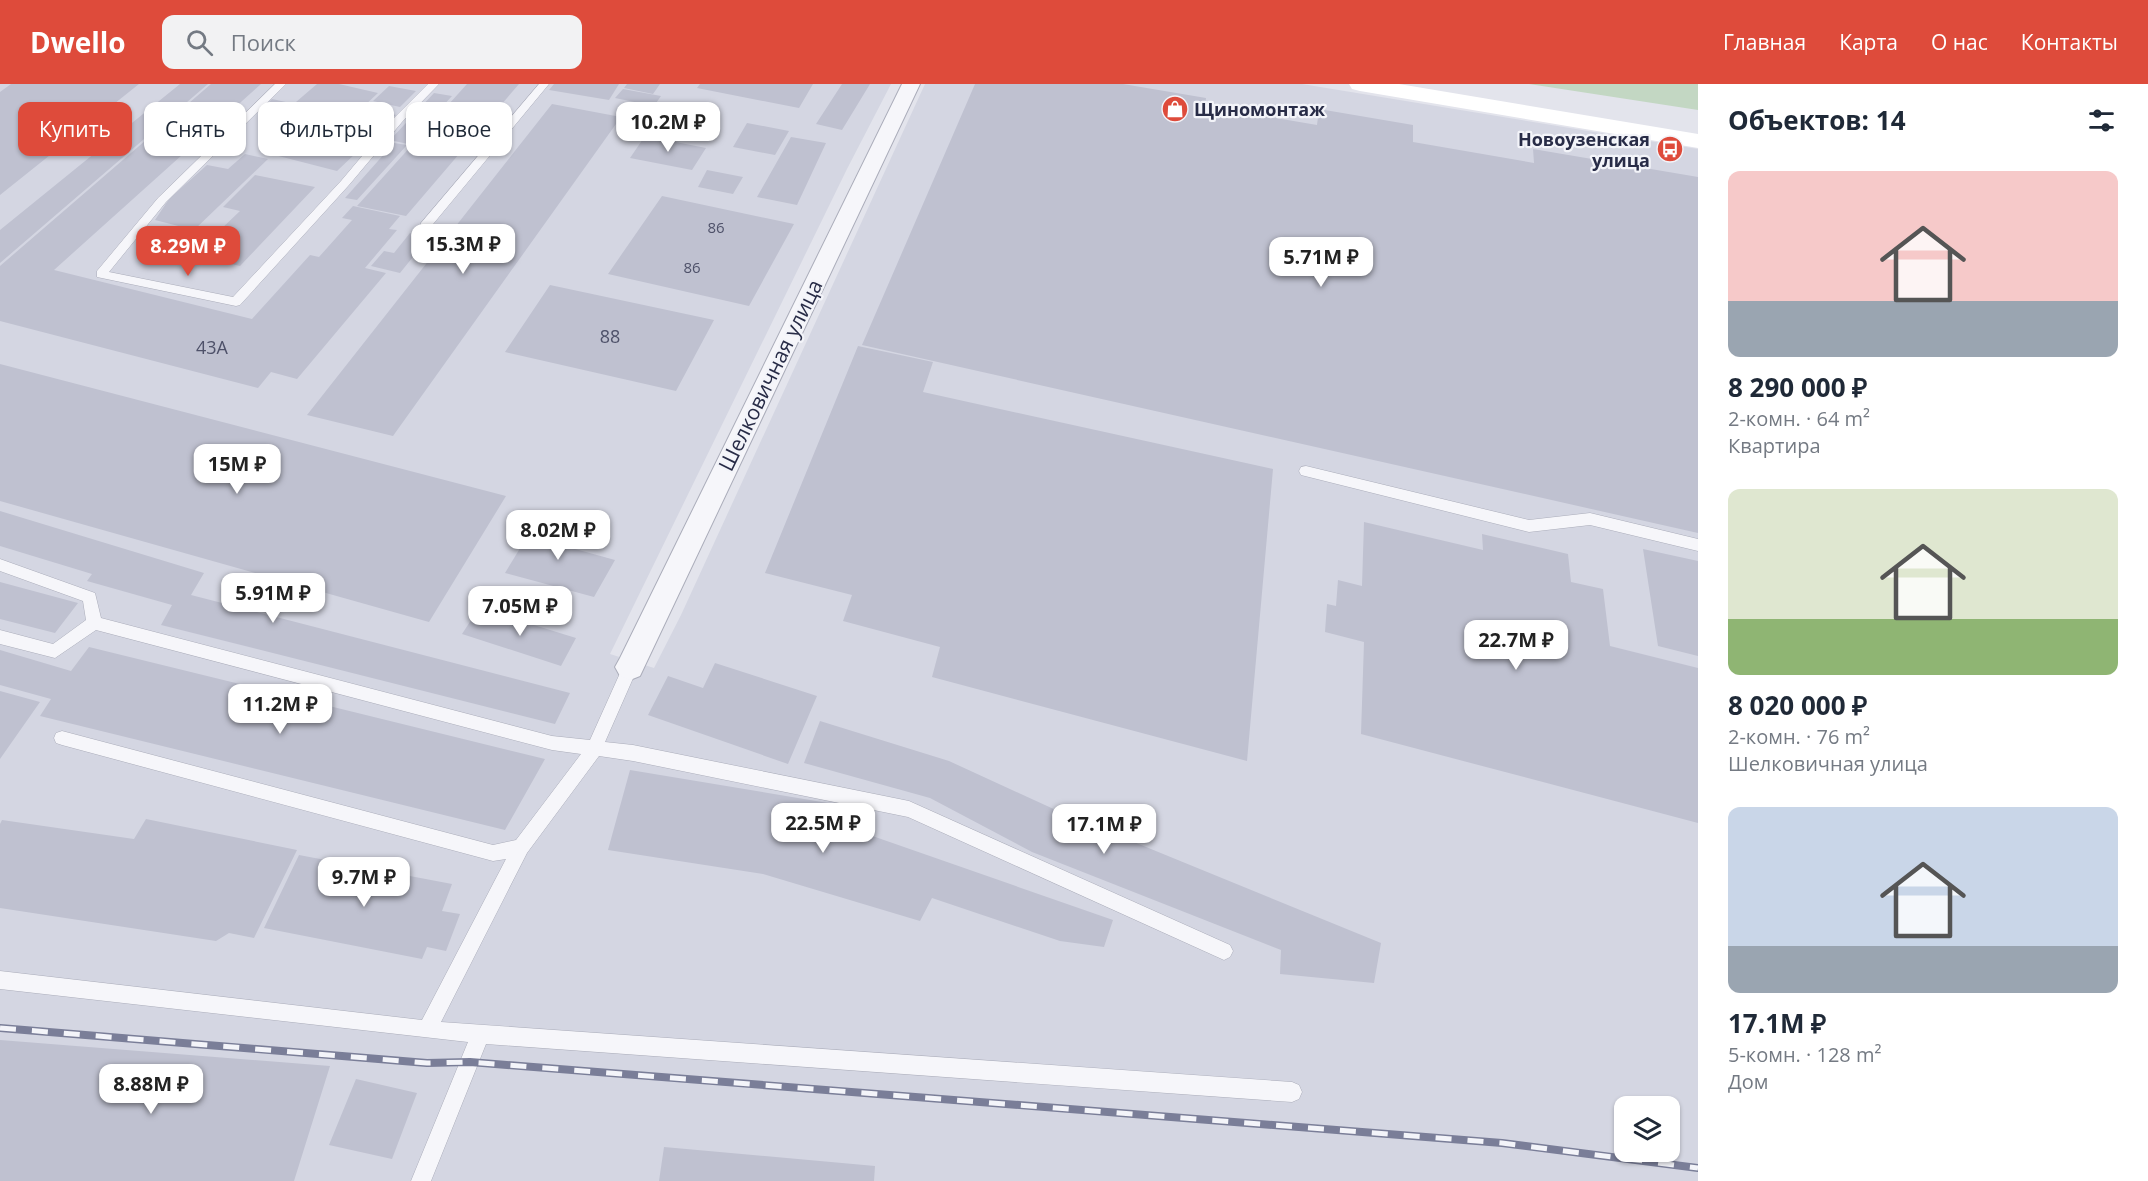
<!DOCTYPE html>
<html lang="ru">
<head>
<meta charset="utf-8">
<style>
  body { margin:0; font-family:"Open Sans",sans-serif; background:#f2f2f3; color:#1f2937; height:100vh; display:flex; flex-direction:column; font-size:22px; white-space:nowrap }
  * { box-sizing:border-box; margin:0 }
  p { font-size:20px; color:#747a83 }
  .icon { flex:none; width:33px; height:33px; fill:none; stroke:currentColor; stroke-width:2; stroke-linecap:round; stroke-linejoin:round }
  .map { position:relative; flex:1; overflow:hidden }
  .drawer { display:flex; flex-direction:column; background:#fff; width:450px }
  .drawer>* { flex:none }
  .top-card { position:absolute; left:18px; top:18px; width:570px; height:54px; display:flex; gap:12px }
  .buttons { position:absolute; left:1614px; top:1012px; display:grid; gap:12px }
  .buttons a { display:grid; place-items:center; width:66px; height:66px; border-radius:12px; background:#fff; box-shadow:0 2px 4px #0004; font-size:30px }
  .price { position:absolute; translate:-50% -51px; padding:0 14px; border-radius:12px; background:#fff; color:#222; font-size:20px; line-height:39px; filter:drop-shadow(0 2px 3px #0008) }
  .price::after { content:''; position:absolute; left:50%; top:36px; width:18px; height:14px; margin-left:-9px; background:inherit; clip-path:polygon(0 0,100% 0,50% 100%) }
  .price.on { background:#de4b3b; color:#fff }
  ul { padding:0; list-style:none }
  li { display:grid; align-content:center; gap:12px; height:318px; padding:0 30px }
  li span { display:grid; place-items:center; height:186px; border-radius:12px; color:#555 }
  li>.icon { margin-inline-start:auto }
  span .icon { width:108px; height:108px; fill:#fffc; stroke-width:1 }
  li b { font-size:26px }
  h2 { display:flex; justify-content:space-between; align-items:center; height:72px; padding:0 30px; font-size:26px }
  .chip { padding:0 21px; border-radius:12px; background:#fff; box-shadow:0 2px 4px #0004; font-size:21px; line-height:54px }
  .chip.on { background:#de4b3b; color:#fff }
  header { display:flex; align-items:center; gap:36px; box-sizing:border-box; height:84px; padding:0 30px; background:#de4b3b; color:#fff }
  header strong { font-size:28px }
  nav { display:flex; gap:33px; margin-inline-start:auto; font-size:21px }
  .search { width:420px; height:54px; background:#f2f2f3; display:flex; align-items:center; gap:15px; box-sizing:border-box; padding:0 21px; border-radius:12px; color:#747a83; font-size:22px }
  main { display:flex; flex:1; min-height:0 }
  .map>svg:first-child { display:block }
</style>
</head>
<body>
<header>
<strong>Dwello</strong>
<div class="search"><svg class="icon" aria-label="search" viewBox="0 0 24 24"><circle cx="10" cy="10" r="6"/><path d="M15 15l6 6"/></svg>Поиск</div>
<nav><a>Главная</a><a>Карта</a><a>О нас</a><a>Контакты</a></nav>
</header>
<main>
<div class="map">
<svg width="1698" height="1097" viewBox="0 0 1698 1097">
  <rect width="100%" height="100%" fill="#e3e4ec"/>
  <path fill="#d4d6e2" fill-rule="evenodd" d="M0 0H891L847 85 610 570 654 584 681 531 925 0H1302L1698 65V1097H0ZM1624 1023H1670V1068H1624Z"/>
  <path fill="#c3d7c3" d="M1529 0H1698V26Z"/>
  <path fill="#bfc1d0" d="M11 0H139L0 111V8Z
    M180 0H208L0 179V146Z
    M211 0H261L54 186 252 235 310 171 319 173 352 136 342 134 353 122 400 132 389 145 397 146 365 184 386 189 297 295 271 288 258 304 0 237V182Z
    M317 0H339L378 9 363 23 396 31 337 87 259 67 310 21 296 18Z
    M467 0H519L406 132 357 122Z
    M554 0H619L609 16 549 6Z
    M627 0H660L653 10 624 4Z
    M700 0H813L799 24 697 4Z
    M842 0H870L842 46 816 40Z
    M975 0H1123L1206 14 1205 22 1317 41 1319 25 1413 41V58L1534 79 1533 65 1698 93V449L862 261Z
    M389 2 416 7 400 23 373 17Z
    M623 5 661 12 654 22 615 14Z
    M434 9 452 12 408 60 390 56Z
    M272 15 304 22 292 34 259 27Z
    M552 20 621 33 393 352 307 331Z
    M666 27 705 34 698 45 659 37Z
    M747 39 789 47 775 71 733 63Z
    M645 52 706 64 692 86 630 74Z
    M791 53 826 59 797 121 757 113Z
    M394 59 407 61 357 116 345 114Z
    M245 70 268 75 194 146 155 136 169 115 207 81 228 85Z
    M707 86 743 93 733 110 698 103Z
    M255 91 315 103 240 182 180 168 204 145 218 148 240 127 223 123Z
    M662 112 794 140 749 222 608 190Z
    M410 149 429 153 400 189 371 182 384 167 394 169Z
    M550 201 714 236 676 307 505 268Z
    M858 262 933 278 923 308 1273 385 1247 677 932 593 940 563 843 537 852 511 765 489Z
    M0 280 506 412 429 538 0 417Z
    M0 427 204 489 191 511 570 609 555 640 161 541 172 521 87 497 92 490 0 462Z
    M539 433 568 441 557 460 615 476 594 513 505 489Z
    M1364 438 1483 466 1482 450 1568 470 1571 498 1603 505 1610 562 1698 584V739L1361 650 1364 558 1325 548 1327 520 1336 522 1338 496 1362 502Z
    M1643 465 1698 477V572L1658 562Z
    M0 498 78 519 55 549 0 535Z
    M479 524 576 554 561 582 462 550Z
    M89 563 545 675 505 746 40 632 51 615 0 601V566L71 587Z
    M715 579 817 612 788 680 648 631 668 592 703 604Z
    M0 607 40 618 0 675Z
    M820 637 949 677 1058 727 1381 859 1374 899 1280 890 1281 866 1032 768 930 714 804 679Z
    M630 686 864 725 861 748 1113 836 1104 863 1060 857 932 814 920 837 763 790 608 766Z
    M146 735 297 766 254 854 229 849 216 857 0 824V740L2 736 134 755Z
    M299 771 452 800 442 827 460 830 446 867 427 863 422 875 264 844Z
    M0 956 330 982 294 1097H0Z
    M356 995 417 1009 392 1075 329 1061Z
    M664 1063 875 1082 874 1097H659Z"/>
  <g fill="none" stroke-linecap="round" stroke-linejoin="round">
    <defs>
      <path id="service" d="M275 0H286L166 118 109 188 233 213 341 97 394 34 428 0H439L402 38 349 101 240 221 236 222 97 193V187L158 114Z
        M539 0H549L429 145H421V139Z
        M1306 382 1529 436 1590 429 1698 455V467L1590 441 1529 448 1301 391 1299 387 1301 383Z
        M0 475 95 509 101 534 552 652 590 656 625 578 630 576 635 578 638 583 605 658 633 661 909 717 1230 861 1233 867 1230 873 1224 876 908 733 633 677 599 672 527 769 441 938 1292 998 1299 1001 1302 1008 1299 1015 1292 1018 486 960 431 1097H411L468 958 0 905V887L422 936 506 775 493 777 62 661 56 659 54 654 56 649 62 647 493 761 516 756 581 670 552 666 96 546 55 574 0 560V546L53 560 86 536 83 517 0 487Z"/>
      <path id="minor" d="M902 0H920L640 592 630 596 620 592 615 583 620 574Z"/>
    </defs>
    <use href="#service" stroke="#abadba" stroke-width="1"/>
    <use href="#minor" stroke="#abadba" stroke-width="2"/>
    <use href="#service" fill="#f6f6fa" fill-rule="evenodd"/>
    <use href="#minor" fill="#f6f6fa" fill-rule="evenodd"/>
    <path fill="#fff" fill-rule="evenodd" d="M1349 0H1399L1698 50V64L1360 7 1352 5Z"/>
    <defs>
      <path id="rail" d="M0 944 427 979 470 978 1502 1059 1698 1084"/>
    </defs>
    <use href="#rail" stroke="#7a7e98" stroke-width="8"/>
    <use href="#rail" stroke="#f3f4f9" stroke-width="5" stroke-dasharray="16" stroke-linecap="butt"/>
  </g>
  <defs>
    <symbol id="shop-disc" viewBox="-11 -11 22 22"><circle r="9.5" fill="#de4b3b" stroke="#f3f4f9"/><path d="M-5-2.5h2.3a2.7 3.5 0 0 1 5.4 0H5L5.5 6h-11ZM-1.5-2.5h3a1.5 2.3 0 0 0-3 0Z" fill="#fff"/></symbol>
    <symbol id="bus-disc" viewBox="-11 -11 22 22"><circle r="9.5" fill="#de4b3b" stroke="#f3f4f9"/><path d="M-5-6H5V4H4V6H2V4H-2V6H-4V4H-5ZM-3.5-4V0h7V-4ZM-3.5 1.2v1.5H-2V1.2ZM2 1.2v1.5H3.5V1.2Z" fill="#fff"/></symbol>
  </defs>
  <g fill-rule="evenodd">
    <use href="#shop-disc" x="1160" y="10" width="30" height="30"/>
    <use href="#bus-disc" x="1655" y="50" width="30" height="30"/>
  </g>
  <g text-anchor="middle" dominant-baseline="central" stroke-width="4.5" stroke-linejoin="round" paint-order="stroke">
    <g font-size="15" fill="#4e5169">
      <text x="716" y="143">86</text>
      <text x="692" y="183">86</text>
    </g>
    <g font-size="18" font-weight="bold" fill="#282c47" stroke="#f3f4f9" text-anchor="start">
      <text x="1194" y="25">Щиномонтаж</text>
      <text x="1650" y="55" text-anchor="end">Новоузенская<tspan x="1650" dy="21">улица</tspan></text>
    </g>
    <g font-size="18" fill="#4e5169">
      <text x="610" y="252">88</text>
      <text x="212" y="263">43А</text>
    </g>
    <g font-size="21" fill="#282c47" stroke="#f3f4f9">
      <text transform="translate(770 291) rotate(-64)">Шелковичная улица</text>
    </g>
  </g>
</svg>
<div class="buttons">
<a><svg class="icon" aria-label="layers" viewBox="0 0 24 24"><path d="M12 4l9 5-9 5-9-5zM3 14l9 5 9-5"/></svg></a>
</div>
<b class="price" style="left:668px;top:69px">10.2M ₽</b>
<b class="price" style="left:463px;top:191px">15.3M ₽</b>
<b class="price on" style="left:188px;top:193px">8.29M ₽</b>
<b class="price" style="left:1321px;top:204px">5.71M ₽</b>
<b class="price" style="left:237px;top:411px">15M ₽</b>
<b class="price" style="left:558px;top:477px">8.02M ₽</b>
<b class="price" style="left:273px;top:540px">5.91M ₽</b>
<b class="price" style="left:520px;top:553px">7.05M ₽</b>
<b class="price" style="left:1516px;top:587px">22.7M ₽</b>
<b class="price" style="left:280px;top:651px">11.2M ₽</b>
<b class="price" style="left:823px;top:770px">22.5M ₽</b>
<b class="price" style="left:1104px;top:771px">17.1M ₽</b>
<b class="price" style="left:364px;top:824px">9.7M ₽</b>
<b class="price" style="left:151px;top:1031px">8.88M ₽</b>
<div class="top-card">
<a class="chip on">Купить</a>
<a class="chip">Снять</a>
<a class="chip">Фильтры</a>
<a class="chip">Новое</a>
</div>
</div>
<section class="drawer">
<h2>Объектов: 14<svg class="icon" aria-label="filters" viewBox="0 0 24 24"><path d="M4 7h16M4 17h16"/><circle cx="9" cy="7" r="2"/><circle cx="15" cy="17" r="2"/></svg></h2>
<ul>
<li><span style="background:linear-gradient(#f6c9c9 70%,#9aa5b1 0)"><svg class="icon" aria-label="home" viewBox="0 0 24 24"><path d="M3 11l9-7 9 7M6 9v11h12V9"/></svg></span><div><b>8 290 000 ₽</b><p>2-комн. · 64 m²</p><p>Квартира</p></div></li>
<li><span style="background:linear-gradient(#dfe7d0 70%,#8fb573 0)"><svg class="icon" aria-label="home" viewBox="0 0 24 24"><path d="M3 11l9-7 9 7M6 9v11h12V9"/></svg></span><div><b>8 020 000 ₽</b><p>2-комн. · 76 m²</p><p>Шелковичная улица</p></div></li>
<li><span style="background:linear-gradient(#c9d6e8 75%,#9aa5b1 0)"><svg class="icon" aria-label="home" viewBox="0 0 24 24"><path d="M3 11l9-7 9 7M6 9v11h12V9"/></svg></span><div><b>17.1M ₽</b><p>5-комн. · 128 m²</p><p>Дом</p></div></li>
</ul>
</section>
</main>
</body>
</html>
